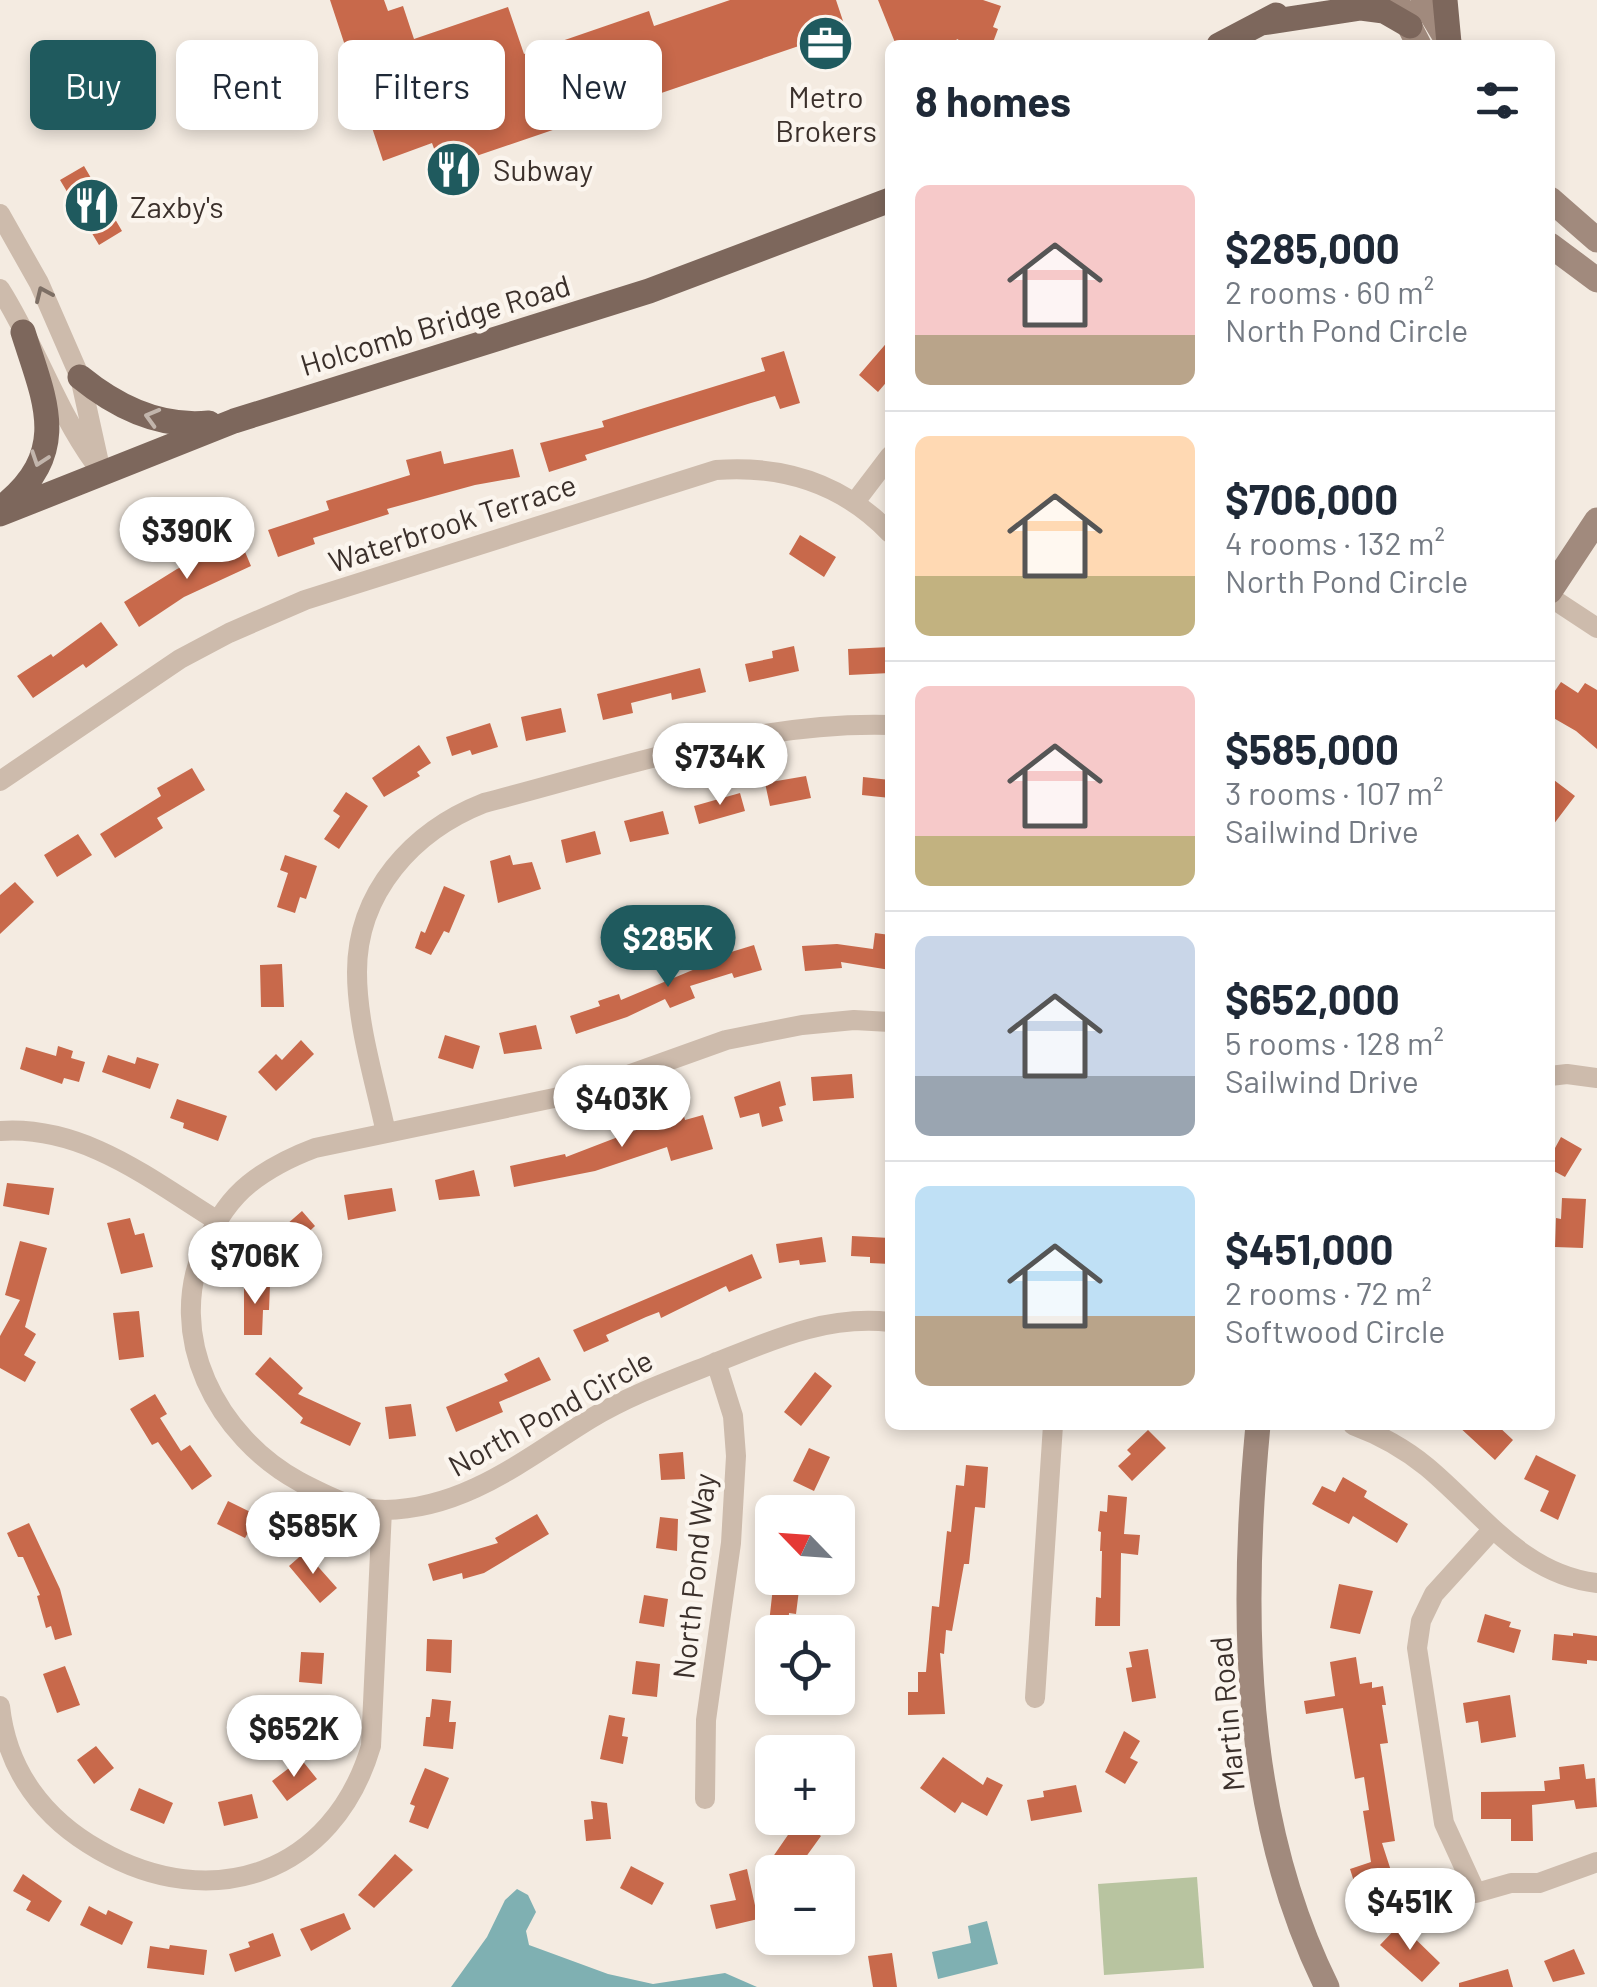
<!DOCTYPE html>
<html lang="en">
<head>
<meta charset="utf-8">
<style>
  body { margin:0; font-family:Barlow,sans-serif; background:#f6f6f7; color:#1f2937; height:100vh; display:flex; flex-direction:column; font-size:38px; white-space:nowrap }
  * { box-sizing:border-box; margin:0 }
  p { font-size:32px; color:#747a83 }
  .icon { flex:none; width:55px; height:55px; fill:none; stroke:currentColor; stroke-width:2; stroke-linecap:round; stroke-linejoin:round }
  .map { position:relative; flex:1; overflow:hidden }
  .sheet { position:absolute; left:885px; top:40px; width:670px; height:1390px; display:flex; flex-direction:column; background:#fff; border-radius:15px; box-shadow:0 5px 15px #0003 }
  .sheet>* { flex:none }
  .hud { position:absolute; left:30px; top:40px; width:705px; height:90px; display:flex; gap:20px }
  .needle { width:65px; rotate:295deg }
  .controls { position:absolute; left:755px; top:1495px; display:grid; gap:20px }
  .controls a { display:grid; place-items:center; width:100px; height:100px; border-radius:15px; background:#fff; box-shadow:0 5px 15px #0003; font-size:50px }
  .price { position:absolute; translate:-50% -85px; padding:0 22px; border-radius:35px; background:#fff; color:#222; font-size:32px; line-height:65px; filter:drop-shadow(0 2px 5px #0008) }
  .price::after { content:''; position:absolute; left:50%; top:60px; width:30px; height:22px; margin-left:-15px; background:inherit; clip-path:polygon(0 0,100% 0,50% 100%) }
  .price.current { background:#1f5a5e; color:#fff }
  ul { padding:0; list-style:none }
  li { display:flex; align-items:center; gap:30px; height:250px; padding:0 30px }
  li+li { border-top:2px solid #e0e1e3 }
  li span { display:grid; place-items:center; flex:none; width:280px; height:200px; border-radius:15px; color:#555 }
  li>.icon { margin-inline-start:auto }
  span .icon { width:120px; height:120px; fill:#fffc; stroke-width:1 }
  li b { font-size:42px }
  h2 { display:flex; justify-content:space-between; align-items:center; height:120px; padding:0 30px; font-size:42px }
  .tag { padding:0 35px; border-radius:15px; background:#fff; box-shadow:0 5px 15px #0003; font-size:35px; line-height:90px }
  .tag.current { background:#1f5a5e; color:#fff }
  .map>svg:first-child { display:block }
</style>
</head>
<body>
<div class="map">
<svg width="1597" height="1987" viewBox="0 0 1597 1987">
  <rect width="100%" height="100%" fill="#f4ebe1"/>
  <path fill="#b8c4a0" d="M1197 1877 1204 1968 1104 1975 1098 1884Z"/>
  <path fill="#7fb0b2" d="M517 1889 528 1895 536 1912 526 1931 529 1945 608 1974 653 1984 725 1973 757 1987H451L487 1937 505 1900Z
    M987 1921 998 1964 938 1979 932 1952 971 1943 968 1926Z"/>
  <path fill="#c8694b" d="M330 0H384L388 11 403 6 414 39 508 7 524 54 649 11 654 26 730 0H836L846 30 441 168 432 143 383 161Z
    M878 0H983L1001 6 993 27 998 29 992 45H960L958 39 945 45H896Z
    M84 166 122 231 99 245 60 180Z
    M890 339V378L878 392 859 375Z
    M784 351 800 403 780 409 775 396 751 403 585 455 587 460 549 472 540 443 604 427 602 421 765 371 761 358Z
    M513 449 520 477 475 485 387 509 389 514 313 538 315 544 278 557 268 530 329 510 326 501 410 475 406 460 441 451 444 464Z
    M800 535 836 557 824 577 789 554Z
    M240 540 251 566 184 597 139 627 124 602 177 569Z
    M101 622 118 645 86 668 83 664 33 698 17 676 51 654 53 657Z
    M794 646 799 671 749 682 745 664 773 658 772 651Z
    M890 647V673L849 675 848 649Z
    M700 668 706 692 672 700 671 693 631 703 633 713 603 720 597 694Z
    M1561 682 1578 693 1585 683 1597 690V749L1576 731 1550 716V698Z
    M561 708 566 732 526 741 521 717Z
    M490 723 498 747 472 755 470 750 452 756 446 737Z
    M419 745 431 763 417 772 420 776 384 797 372 778Z
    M192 768 205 790 157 818 163 828 115 858 100 834 161 796 157 788Z
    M806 776 811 798 770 806 765 783Z
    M863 777 890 780V798L862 795Z
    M1550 777 1575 796 1550 829Z
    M346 792 368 806 339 849 324 839 340 816 333 811Z
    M740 793 745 811 699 824 694 806Z
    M663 811 669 834 630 842 624 821Z
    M595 831 601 854 566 863 561 840Z
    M78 834 92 855 57 877 44 855Z
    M285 855 317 866 306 899 300 897 295 913 277 907 288 873 280 870Z
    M510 855 513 865 532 862 541 889 498 903 490 861Z
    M15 882 34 902 0 934V895Z
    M444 886 465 895 449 933 444 931 431 955 415 948 421 931 425 933Z
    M875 933 890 935V970L841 962 842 968 805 971 802 946 837 944 873 949Z
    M754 945 762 970 734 978 732 973 690 986 695 998 670 1008 665 999 627 1017 576 1034 570 1016 600 1006 598 1001 619 994 621 1000 707 964 705 960Z
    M282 964 284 1007H261L260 965Z
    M536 1025 542 1049 504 1054 499 1033Z
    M445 1035 480 1046 473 1069 438 1058Z
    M301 1040 314 1054 276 1091 258 1072 276 1054 282 1060Z
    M58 1046 73 1051 71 1058 85 1062 79 1082 64 1078 62 1084 20 1069 26 1047 56 1056Z
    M108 1055 135 1064 137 1057 159 1064 150 1089 102 1072Z
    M852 1074 854 1098 813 1101 811 1077Z
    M780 1081 786 1105 779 1107 783 1121 762 1127 759 1113 740 1118 734 1097Z
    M177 1099 227 1116 218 1141 183 1128 184 1123 170 1118Z
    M683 1112 685 1120 703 1115 713 1149 671 1161 667 1147 595 1171 514 1187 510 1166 565 1154 566 1157Z
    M1561 1137 1582 1149 1565 1177 1550 1169V1145L1555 1148Z
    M474 1170 480 1196 439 1200 435 1180Z
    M7 1183 54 1188 49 1215 3 1206Z
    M392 1188 396 1211 348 1220 344 1195Z
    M1562 1198 1586 1199 1583 1248 1555 1247 1556 1218 1561 1219Z
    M302 1211 315 1226 298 1242 305 1250 285 1267 268 1247 289 1229 286 1225Z
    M130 1218 135 1235 144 1233 153 1267 121 1274 107 1223Z
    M852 1236 890 1238V1264L870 1263V1257L851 1256Z
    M822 1237 826 1262 800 1265 799 1260 779 1263 776 1244Z
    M20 1241 47 1248 25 1327 36 1334 24 1355 36 1362 25 1382 0 1368V1336L20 1300 5 1295Z
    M752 1254 762 1278 729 1292 726 1286 661 1318 659 1312 646 1317 606 1335 609 1341 584 1352 573 1330Z
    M244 1284H270L269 1310H263L262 1335H244Z
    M139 1311 144 1357 119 1360 113 1313Z
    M270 1357 303 1388 298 1394 361 1423 350 1446 300 1423 303 1418 255 1374Z
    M539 1357 551 1380 499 1402 503 1412 456 1432 446 1407 508 1381 504 1374Z
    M815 1372 832 1386 801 1426 784 1412Z
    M155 1394 167 1414 160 1418 181 1451 190 1445 212 1476 192 1490 158 1442 152 1445 130 1409Z
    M411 1404 416 1436 389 1439 385 1407Z
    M1457 1425H1497L1513 1440 1495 1460Z
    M1148 1430 1166 1448 1132 1481 1118 1466 1131 1454 1127 1450Z
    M809 1448 830 1457 814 1491 793 1481Z
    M683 1452 685 1479 661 1480 659 1454Z
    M1536 1455 1576 1475 1558 1520 1540 1511 1549 1491 1524 1479Z
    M966 1465 988 1467 985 1508 975 1507 969 1564H964L952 1631 946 1630 944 1654 940 1653 945 1714 908 1715V1692H918V1672H926L932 1606 939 1607 947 1531 951 1532 956 1485 964 1486Z
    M1343 1477 1367 1491 1364 1497 1408 1524 1397 1543 1353 1516 1349 1524 1312 1504 1322 1486 1335 1492Z
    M1108 1495 1127 1497 1124 1534 1140 1535 1138 1555 1121 1553 1120 1626H1095L1096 1597 1101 1598 1102 1551H1100L1101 1532 1098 1531 1100 1511 1107 1512Z
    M228 1501 275 1524 267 1540 249 1531 245 1538 217 1524Z
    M537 1514 549 1534 484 1573 463 1579 462 1573 433 1581 428 1564 498 1543 495 1538Z
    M660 1517 678 1519 677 1551 656 1548Z
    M29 1523 60 1589 72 1635 55 1640 51 1626 46 1628 37 1596 40 1595 23 1557H18L7 1533Z
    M305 1552 337 1588 320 1603 289 1566Z
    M1339 1584 1373 1591 1360 1634 1330 1628Z
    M773 1587 799 1590 796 1614 789 1613 788 1632H768Z
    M644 1595 668 1599 664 1627 639 1623Z
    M1485 1614 1511 1622 1509 1627 1521 1630 1514 1653 1477 1642Z
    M1573 1633 1597 1636V1661L1587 1660V1664L1552 1660 1554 1634 1573 1636Z
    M427 1639 452 1640 451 1673 426 1671Z
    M1148 1649 1156 1698 1132 1702 1126 1668 1132 1667 1129 1652Z
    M301 1652 324 1653 322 1684 299 1682Z
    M1356 1657 1360 1684 1372 1682V1688L1383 1686 1386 1705H1382L1388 1743 1380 1744 1395 1841 1382 1843 1394 1880 1388 1883 1396 1906 1365 1916 1350 1869 1371 1862 1363 1811 1369 1810 1364 1777 1355 1779 1343 1708 1306 1714 1304 1701 1335 1696 1330 1662Z
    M636 1661 660 1664 657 1697 632 1694Z
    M65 1666 80 1705 57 1713 43 1674Z
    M1510 1695 1516 1737 1481 1743 1478 1721 1466 1723 1463 1703Z
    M432 1699 451 1701 449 1722H456L453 1749 423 1746 426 1717H430Z
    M609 1715 625 1718 622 1736 628 1737 623 1764 600 1759Z
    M1124 1731 1140 1741 1130 1758 1138 1762 1125 1784 1105 1772Z
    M96 1746 114 1768 94 1784 77 1760Z
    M943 1757 983 1785 987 1777 1003 1785 987 1816 962 1802 955 1813 920 1788Z
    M301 1759 317 1779 287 1801 272 1781Z
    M1584 1764 1586 1779 1595 1778 1597 1807 1576 1809 1574 1800 1532 1805 1533 1841H1511V1819H1481V1792L1545 1791 1544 1781 1560 1779 1559 1767Z
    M425 1768 449 1778 428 1829 409 1822 415 1806 410 1804Z
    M1076 1785 1082 1812 1031 1821 1027 1800 1044 1797 1043 1791Z
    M139 1788 173 1803 164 1824 130 1810Z
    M252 1794 258 1818 224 1826 218 1802Z
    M591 1801 607 1803 611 1839 586 1841 584 1820 593 1819Z
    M804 1823 821 1836 795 1872H786L770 1861 790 1832 794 1835Z
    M395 1854 413 1870 374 1908 358 1895Z
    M631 1866 664 1883 652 1905 620 1888Z
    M747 1869 758 1919 716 1929 710 1905 736 1900 729 1874Z
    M23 1874 62 1901 49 1922 26 1910 31 1901 13 1891Z
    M89 1906 106 1915 108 1910 133 1922 122 1945 80 1925Z
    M344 1913 351 1929 311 1951 300 1929Z
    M1400 1924 1440 1963 1422 1982 1380 1945Z
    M273 1933 281 1956 235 1972 229 1954 250 1947 248 1942Z
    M170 1945 207 1950 204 1975 147 1968 150 1946 169 1949Z
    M1574 1949 1585 1974 1553 1982 1544 1961Z
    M892 1953 897 1987H873L868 1956Z
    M1508 1969 1513 1987H1459V1983Z"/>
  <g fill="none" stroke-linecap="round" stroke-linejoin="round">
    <path stroke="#cdbbac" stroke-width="20" d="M0 214 39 283 80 377 101 472
      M0 289C35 344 56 409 94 462
      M855 502 890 456
      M1550 597 1597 628
      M0 781 180 659 229 633 305 600 716 470C783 465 843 484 890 533
      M890 1022 854 1020 802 1025 726 1040 578 1093 315 1148C291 1157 269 1168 249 1184 229 1200 215 1223 205 1245 164 1336 217 1437 300 1482 328 1496 353 1510 385 1510 465 1509 525 1459 590 1419 630 1395 672 1380 715 1363 772 1340 826 1315 890 1322
      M1550 1076 1567 1074 1597 1078
      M0 1131C83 1125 150 1179 216 1220
      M386 1133C375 1081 357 1025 357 972 357 892 413 831 484 803 617 769 751 721 890 725
      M1353 1425C1380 1435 1405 1449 1427 1467 1481 1512 1523 1575 1597 1583
      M1493 1529 1434 1594 1421 1621 1417 1648 1444 1823 1476 1893 1511 1883H1539L1597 1862
      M1035 1698 1053 1425
      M0 1706C7 1771 44 1819 99 1850 212 1915 333 1874 371 1746L382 1510
      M705 1799 706 1720 731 1543 736 1456 733 1416 716 1362"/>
    <path stroke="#a18a7d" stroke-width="25" d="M1396 0 1419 45
      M1423 0 1450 45
      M1550 199 1597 240
      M1550 245 1597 280
      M1550 591 1597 520
      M1258 1425C1240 1612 1242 1816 1327 1987"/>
    <path stroke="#7d675c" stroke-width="25" d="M1445 0 1449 43
      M1262 23 1361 8 1384 11 1410 26
      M1219 45 1276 15
      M80 377C118 408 160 428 209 423
      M6 504C71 450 44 399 23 332
      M0 514 234 421 649 291 890 200"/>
  </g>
  <defs><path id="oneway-chevron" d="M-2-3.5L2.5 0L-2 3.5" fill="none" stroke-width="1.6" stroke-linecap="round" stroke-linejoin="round" transform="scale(2.5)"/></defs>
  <use stroke="#7d6f65" href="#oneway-chevron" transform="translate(43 294) rotate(-114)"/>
  <g stroke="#c2b5ac">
    <use href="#oneway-chevron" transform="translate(152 417) rotate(-164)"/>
    <use href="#oneway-chevron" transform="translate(39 459) rotate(109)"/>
  </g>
  <defs>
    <symbol id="office-disc" viewBox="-11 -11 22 22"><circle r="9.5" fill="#1f5a5e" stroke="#fbf5ee"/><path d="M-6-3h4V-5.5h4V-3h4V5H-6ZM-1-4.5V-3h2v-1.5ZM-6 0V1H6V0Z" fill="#fff"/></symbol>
    <symbol id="restaurant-disc" viewBox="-11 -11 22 22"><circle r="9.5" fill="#1f5a5e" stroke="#fbf5ee"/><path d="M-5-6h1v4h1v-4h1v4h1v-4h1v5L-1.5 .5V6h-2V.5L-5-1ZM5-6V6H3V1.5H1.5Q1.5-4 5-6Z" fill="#fff"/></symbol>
  </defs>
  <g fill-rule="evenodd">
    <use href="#office-disc" x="794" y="12" width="63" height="63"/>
    <use href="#restaurant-disc" x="422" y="138" width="63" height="63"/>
    <use href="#restaurant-disc" x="60" y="174" width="63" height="63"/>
  </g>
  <g text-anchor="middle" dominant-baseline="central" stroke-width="9" stroke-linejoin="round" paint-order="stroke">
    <g font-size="30" fill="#3b302b" stroke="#fbf5ee" text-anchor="start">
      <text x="826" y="96" text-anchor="middle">Metro<tspan x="826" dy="34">Brokers</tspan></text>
      <text x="493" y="169">Subway</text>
      <text x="130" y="206">Zaxby's</text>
    </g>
    <g font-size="30" fill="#3b302b" stroke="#fbf5ee">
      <text transform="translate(435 324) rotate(-17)">Holcomb Bridge Road</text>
      <text transform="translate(452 522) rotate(-18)">Waterbrook Terrace</text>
      <text transform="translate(550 1412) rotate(-29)">North Pond Circle</text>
      <text transform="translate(693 1576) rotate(-84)">North Pond Way</text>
      <text transform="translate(1226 1714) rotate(-95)">Martin Road</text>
    </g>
  </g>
</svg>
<div class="controls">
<a><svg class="needle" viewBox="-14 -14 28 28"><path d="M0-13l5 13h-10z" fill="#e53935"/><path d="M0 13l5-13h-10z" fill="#747a83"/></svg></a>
<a><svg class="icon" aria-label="locate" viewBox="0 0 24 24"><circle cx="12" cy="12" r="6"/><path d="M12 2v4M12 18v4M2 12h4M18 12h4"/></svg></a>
<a>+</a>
<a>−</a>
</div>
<b class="price" style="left:187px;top:582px">$390K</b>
<b class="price" style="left:720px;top:808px">$734K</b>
<b class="price current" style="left:668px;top:990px">$285K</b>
<b class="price" style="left:622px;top:1150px">$403K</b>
<b class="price" style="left:255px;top:1307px">$706K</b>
<b class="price" style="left:313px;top:1577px">$585K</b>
<b class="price" style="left:294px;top:1780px">$652K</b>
<b class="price" style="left:1410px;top:1953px">$451K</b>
<div class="hud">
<a class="tag current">Buy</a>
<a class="tag">Rent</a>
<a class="tag">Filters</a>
<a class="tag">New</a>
</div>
<section class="sheet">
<h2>8 homes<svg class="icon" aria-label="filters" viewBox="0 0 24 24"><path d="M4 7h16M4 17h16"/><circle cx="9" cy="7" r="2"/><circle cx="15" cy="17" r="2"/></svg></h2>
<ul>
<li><span style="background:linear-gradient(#f6c9c9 75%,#b9a48a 0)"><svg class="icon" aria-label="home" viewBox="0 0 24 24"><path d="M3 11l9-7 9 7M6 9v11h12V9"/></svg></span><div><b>$285,000</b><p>2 rooms · 60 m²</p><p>North Pond Circle</p></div></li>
<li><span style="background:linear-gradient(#ffd9b3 70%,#c2b280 0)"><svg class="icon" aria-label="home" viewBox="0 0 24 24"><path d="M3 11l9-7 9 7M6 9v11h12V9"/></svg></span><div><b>$706,000</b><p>4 rooms · 132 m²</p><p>North Pond Circle</p></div></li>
<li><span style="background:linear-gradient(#f6c9c9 75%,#c2b280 0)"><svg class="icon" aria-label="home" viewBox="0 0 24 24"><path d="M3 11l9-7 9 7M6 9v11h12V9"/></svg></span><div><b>$585,000</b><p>3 rooms · 107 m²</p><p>Sailwind Drive</p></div></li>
<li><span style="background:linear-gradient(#c9d6e8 70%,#9aa5b1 0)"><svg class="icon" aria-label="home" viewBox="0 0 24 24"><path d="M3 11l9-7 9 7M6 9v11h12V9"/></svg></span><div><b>$652,000</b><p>5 rooms · 128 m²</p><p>Sailwind Drive</p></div></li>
<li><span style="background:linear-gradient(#bfe0f5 65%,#b9a48a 0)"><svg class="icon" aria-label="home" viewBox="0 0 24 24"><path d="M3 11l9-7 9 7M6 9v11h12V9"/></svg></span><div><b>$451,000</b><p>2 rooms · 72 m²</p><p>Softwood Circle</p></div></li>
</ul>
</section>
</div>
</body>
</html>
